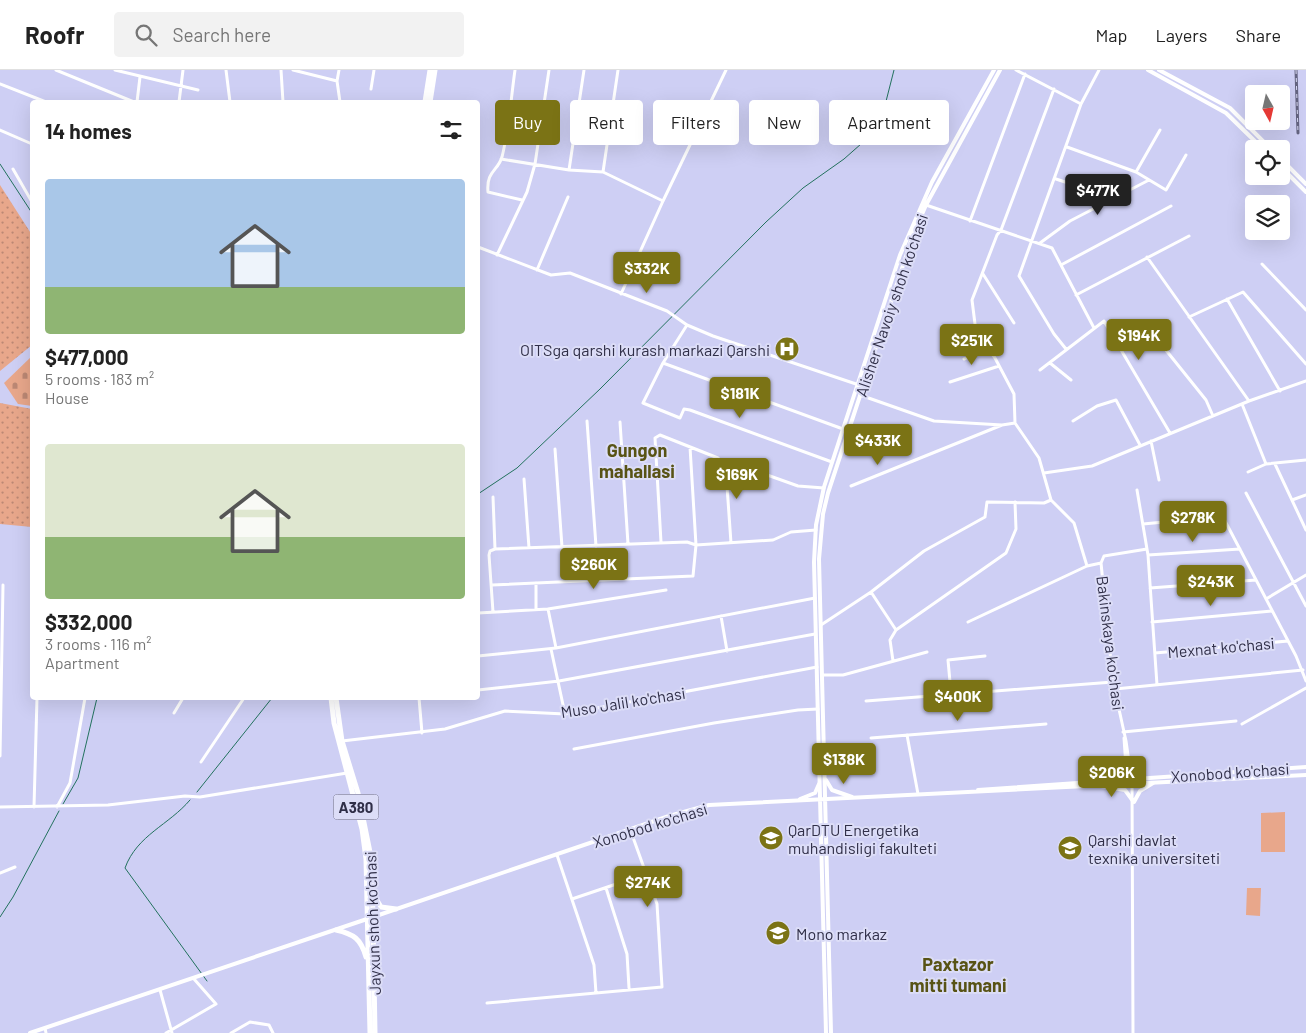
<!DOCTYPE html>
<html lang="en">
<head>
<meta charset="utf-8">
<style>
  body { margin:0; font-family:Barlow,sans-serif; background:#f2f2f2; color:#222; height:100vh; display:flex; flex-direction:column; font-size:19px; white-space:nowrap }
  * { box-sizing:border-box; margin:0 }
  p { font-size:16px; color:#767676 }
  .icon { flex:none; width:28px; height:28px; fill:none; stroke:currentColor; stroke-width:2; stroke-linecap:round; stroke-linejoin:round }
  .map { position:relative; flex:1; overflow:hidden }
  .panel { position:absolute; left:30px; top:30px; width:450px; height:600px; display:flex; flex-direction:column; background:#fff; border-radius:5px; box-shadow:0 5px 20px #0002 }
  .panel>* { flex:none }
  .guide { position:absolute; left:495px; top:30px; width:475px; height:45px; display:flex; gap:10px }
  .needle { width:32px; rotate:172deg }
  .fabs { position:absolute; left:1245px; top:15px; display:grid; gap:10px }
  .fabs a { display:grid; place-items:center; width:45px; height:45px; border-radius:5px; background:#fff; box-shadow:0 5px 20px #0002; font-size:25px }
  .price { position:absolute; translate:-50% -42px; padding:0 11px; border-radius:5px; background:#7b7315; color:#fff; font-size:16px; line-height:32px; filter:drop-shadow(0 1px 2px #0008) }
  .price::after { content:''; position:absolute; left:50%; top:30px; width:15px; height:11px; margin-left:-8px; background:inherit; clip-path:polygon(0 0,100% 0,50% 100%) }
  .price.on { background:#222; color:#fff }
  ul { padding:0; list-style:none }
  li { display:grid; align-content:center; gap:10px; height:265px; padding:0 15px }
  li span { display:grid; place-items:center; height:155px; border-radius:5px; color:#555 }
  li>.icon { margin-inline-start:auto }
  span .icon { width:90px; height:90px; fill:#fffc; stroke-width:1 }
  li b { font-size:21px }
  h2 { display:flex; justify-content:space-between; align-items:center; height:60px; padding:0 15px; font-size:21px }
  .pill { padding:0 18px; border-radius:5px; background:#fff; box-shadow:0 5px 20px #0002; font-size:18px; line-height:45px }
  .pill.on { background:#7b7315; color:#fff }
  header { display:flex; align-items:center; gap:30px; box-sizing:border-box; height:70px; padding:0 25px; background:#fff; border-bottom:1px solid #e0e0e0 }
  header strong { font-size:24px }
  nav { display:flex; gap:28px; margin-inline-start:auto; font-size:18px }
  .search { width:350px; height:45px; background:#f2f2f2; display:flex; align-items:center; gap:12px; box-sizing:border-box; padding:0 18px; border-radius:5px; color:#767676; font-size:19px }
  .map>svg:first-child { display:block }
</style>
</head>
<body>
<header>
<strong>Roofr</strong>
<div class="search"><svg class="icon" aria-label="search" viewBox="0 0 24 24"><circle cx="10" cy="10" r="6"/><path d="M15 15l6 6"/></svg>Search here</div>
<nav><a>Map</a><a>Layers</a><a>Share</a></nav>
</header>
<div class="map">
<svg width="1306" height="963" viewBox="0 0 1306 963">
  <defs>
    <pattern id="grass-dots" width="8" height="8" patternUnits="userSpaceOnUse" patternTransform="scale(1.25)"><rect width="8" height="8" fill="#e8a78b"/><path d="M2 2h.1M6 6h.1" fill="none" stroke="#bc8874" stroke-width="1.8" stroke-linecap="round"/></pattern>
    <pattern id="cemetery-stones" width="16" height="16" patternUnits="userSpaceOnUse" patternTransform="scale(1.25)"><rect width="16" height="16" fill="#e8a78b"/><path d="M2 7V4a2 2 0 0 1 4 0v3zM10 15v-3a2 2 0 0 1 4 0v3z" fill="#bc8874"/></pattern>
  </defs>
  <rect width="100%" height="100%" fill="#cecff4"/>
  <path fill="url(#grass-dots)" d="M0 115 32 165V275L0 301Z
    M0 333 32 339V457L0 454Z"/>
  <path fill="url(#cemetery-stones)" d="M32 286V336L18 334 4 313Z"/>
  <path fill="#e8a78b" d="M1285 742V782H1261V743Z
    M1247 818H1261L1260 846 1246 845Z"/>
  <g fill="none" stroke-linecap="round" stroke-linejoin="round">
    <path stroke="#23725e" stroke-width="1" d="M0 94 32 143
      M478 424 517 398 600 319 766 152 803 118 844 89 870 66 882 47 894 0
      M197 722 272 628
      M190 730C169 755 137 765 125 798L207 911
      M63 734 78 708 97 628
      M0 847 13 827 59 741"/>
    <path stroke="#fff" stroke-width="3" d="M56 0 134 32
      M115 0 198 20
      M226 0 230 32
      M281 0 283 32
      M293 0 337 11
      M339 0 337 11 340 32
      M515 0C511 28 509 59 502 87 498 101 486 101 488 122L522 130
      M1016 0 1081 34
      M0 14 46 32
      M371 19 374 0
      M137 32 140 7
      M179 32 183 0
      M0 60 32 74
      M1067 77 1136 102 1166 120 1186 85
      M501 89 569 100 603 102 663 131
      M13 99 32 132
      M569 100 584 0
      M603 102 618 0
      M1136 102 1160 60
      M1056 109 1113 128
      M926 135 1052 178 1094 258
      M970 151 1025 4
      M1040 173 1070 151 1149 110
      M478 177 551 205 570 203 667 241 687 255 713 266 862 316
      M497 185 527 122 535 94 549 0
      M1147 187 1249 331
      M1262 194 1306 240
      M1061 195 1171 136
      M537 200 568 127
      M983 204 1014 253
      M621 224 663 131 726 0
      M1076 225 1189 166
      M1227 229 1280 321
      M1189 247 1243 222 1306 294
      M687 255 663 293 643 333 680 348 684 339 690 340 832 392
      M1161 274 1206 330 1213 346
      M1066 279 1054 264 1019 206 1081 34 1099 0
      M964 289 988 279
      M663 293 843 359
      M1050 293 1071 310
      M1040 300 1104 251 1170 363
      M950 312 999 296
      M860 325 934 351 1002 355
      M1242 334 1266 394
      M587 351 596 476
      M1073 351 1097 336 1116 330 1140 375
      M620 352 628 474
      M1015 353 1014 324 995 288 976 262 972 230 997 165 1001 160 1054 19
      M1151 371 1159 410
      M555 379 562 477
      M1275 394 1306 460
      M726 402 756 401 798 416 824 418
      M1248 402 1266 394 1306 390
      M1044 403 1092 396 1249 331 1306 311
      M524 409 529 478
      M851 416 1002 355 1015 353 1039 388 1051 430 1074 453 1087 496
      M1137 420 1148 485 1157 615
      M1246 423 1306 536
      M493 427 495 479
      M1292 430 1306 425
      M1143 454 1217 447 1224 449 1296 586 1306 611
      M661 472 655 368 660 365 718 388 723 393 726 402 731 473
      M1148 485 1240 479
      M1101 493 1104 486 1147 479
      M536 513V539
      M492 515 693 506 696 475 690 377
      M1150 518 1256 510
      M871 522 896 560
      M1266 529 1306 505
      M548 539 556 578
      M493 542 489 485 490 481 495 479 687 472 696 475 773 470 791 462 816 460
      M478 543 548 539 666 520
      M721 546 727 581
      M968 552 1087 496 1101 493 1113 612 1126 671 1132 713 1133 963
      M1152 552 1272 541
      M821 555 871 522 924 481 985 447 987 432 1044 433 1051 430
      M551 579 565 644
      M1155 583 1288 571
      M478 586 556 578 815 528
      M893 591 890 570 896 560 1006 483 1016 459 1015 432
      M822 605H843L927 582
      M1115 619 1303 600
      M478 620 559 611 815 564
      M951 623 948 590 985 586
      M419 628 422 663
      M866 631 1113 612
      M174 643 183 628
      M1242 654 1306 618
      M1123 662 1236 651
      M907 665 918 724
      M871 668 1046 654
      M1124 668 1127 712
      M342 671 445 659 505 641 565 644 817 597
      M574 679 714 653 798 640 818 639
      M0 686 3 515
      M201 692 244 628
      M0 737 108 735 185 726 200 727 347 703
      M34 737 37 628
      M57 737 70 713 85 628
      M557 785 594 895 596 923
      M0 803 15 797
      M606 818 627 884 629 918
      M572 829 646 804
      M160 920 172 963
      M487 933 662 917 657 834 630 759
      M45 958 46 963
      M166 963 216 934 194 909
      M231 963 250 952 269 955 273 963"/>
    <path stroke="#fff" stroke-width="4" d="M826 710 832 720 852 727
      M1101 716 1125 720 1133 731
      M800 729 815 723 819 714
      M1134 732 1140 721 1153 713"/>
    <path stroke="#fff" stroke-width="4" d="M1148 0 1226 43 1263 79
      M1159 0 1230 38 1271 79
      M1281 89 1306 114
      M1281 97 1306 122
      M978 720 1306 697
      M373 847 669 746 709 735 1306 705
      M30 963 367 849
      M826 963 814 492 816 455 824 417 900 185 932 112 994 0
      M831 963 819 489 823 444 828 423 913 165 926 135 1000 0"/>
    <path stroke="#fff" stroke-width="5" d="M425 32 430 0
      M430 32 435 0
      M331 628 334 653 362 759 366 789 370 963
      M336 628 342 671 358 723 372 792 375 963
      M375 827 381 837 396 839
      M336 860C354 864 361 869 366 887"/>
    <defs>
      <path id="rail" d="M1296 0 1298 63"/>
    </defs>
    <use href="#rail" stroke="#646481" stroke-width="3"/>
    <use href="#rail" stroke="#dcddf7" stroke-width="1" stroke-dasharray="4" stroke-linecap="butt"/>
  </g>
  <defs>
    <symbol id="hospital-disc" viewBox="-11 -11 22 22"><circle r="9.5" fill="#7b7315" stroke="#dcddf7"/><path d="M-5-5h3v3.5h4V-5h3V5h-3V1.5h-4V5h-3Z" fill="#fff"/></symbol>
    <symbol id="university-disc" viewBox="-11 -11 22 22"><circle r="9.5" fill="#7b7315" stroke="#dcddf7"/><path d="M0-5L7-2L0 1L-7-2ZM-4 1L0 2.5L4 1V4Q0 6-4 4Z" fill="#fff"/></symbol>
  </defs>
  <g fill-rule="evenodd">
    <use href="#hospital-disc" x="773" y="265" width="28" height="28"/>
    <use href="#university-disc" x="757" y="754" width="28" height="28"/>
    <use href="#university-disc" x="1056" y="764" width="28" height="28"/>
    <use href="#university-disc" x="764" y="849" width="28" height="28"/>
  </g>
  <g text-anchor="middle" dominant-baseline="central" stroke-width="4" stroke-linejoin="round" paint-order="stroke">
    <rect fill="#dcddf7" stroke="#64637c" stroke-width="1" x="333.5" y="724.5" width="45" height="25" rx="4"/>
    <g font-size="15" font-weight="bold" fill="#302f48">
      <text x="356" y="737">A380</text>
    </g>
    <g font-size="16" fill="#302f48" stroke="#dcddf7">
      <text transform="translate(891 235) rotate(-71)">Alisher Navoiy shoh ko'chasi</text>
      <text transform="translate(1111 573) rotate(83)">Bakinskaya ko'chasi</text>
      <text transform="translate(1221 577) rotate(-5)">Mexnat ko'chasi</text>
      <text transform="translate(623 632) rotate(-9)">Muso Jalil ko'chasi</text>
      <text transform="translate(1230 702) rotate(-4)">Xonobod ko'chasi</text>
      <text transform="translate(650 755) rotate(-17)">Xonobod ko'chasi</text>
      <text transform="translate(372 853) rotate(-92)">Jayxun shoh ko'chasi</text>
    </g>
    <g font-size="16" fill="#302f48" stroke="#dcddf7" text-anchor="start">
      <text x="770" y="279" text-anchor="end">OITSga qarshi kurash markazi Qarshi</text>
      <text x="788" y="759">QarDTU Energetika<tspan x="788" dy="18">muhandisligi fakulteti</tspan></text>
      <text x="1088" y="769">Qarshi davlat<tspan x="1088" dy="18">texnika universiteti</tspan></text>
      <text x="796" y="863">Mono markaz</text>
    </g>
    <g font-size="18" font-weight="bold" fill="#585315" stroke="#dcddf7">
      <text x="637" y="380">Gungon<tspan x="637" dy="21">mahallasi</tspan></text>
      <text x="958" y="894">Paxtazor<tspan x="958" dy="21">mitti tumani</tspan></text>
    </g>
  </g>
</svg>
<div class="fabs">
<a><svg class="needle" viewBox="-14 -14 28 28"><path d="M0-13l5 13h-10z" fill="#e53935"/><path d="M0 13l5-13h-10z" fill="#767676"/></svg></a>
<a><svg class="icon" aria-label="locate" viewBox="0 0 24 24"><circle cx="12" cy="12" r="6"/><path d="M12 2v4M12 18v4M2 12h4M18 12h4"/></svg></a>
<a><svg class="icon" aria-label="layers" viewBox="0 0 24 24"><path d="M12 4l9 5-9 5-9-5zM3 14l9 5 9-5"/></svg></a>
</div>
<b class="price on" style="left:1098px;top:146px">$477K</b>
<b class="price" style="left:647px;top:224px">$332K</b>
<b class="price" style="left:1139px;top:291px">$194K</b>
<b class="price" style="left:972px;top:296px">$251K</b>
<b class="price" style="left:740px;top:349px">$181K</b>
<b class="price" style="left:878px;top:396px">$433K</b>
<b class="price" style="left:737px;top:430px">$169K</b>
<b class="price" style="left:1193px;top:473px">$278K</b>
<b class="price" style="left:594px;top:520px">$260K</b>
<b class="price" style="left:1211px;top:537px">$243K</b>
<b class="price" style="left:958px;top:652px">$400K</b>
<b class="price" style="left:844px;top:715px">$138K</b>
<b class="price" style="left:1112px;top:728px">$206K</b>
<b class="price" style="left:648px;top:838px">$274K</b>
<div class="guide">
<a class="pill on">Buy</a>
<a class="pill">Rent</a>
<a class="pill">Filters</a>
<a class="pill">New</a>
<a class="pill">Apartment</a>
</div>
<section class="panel">
<h2>14 homes<svg class="icon" aria-label="filters" viewBox="0 0 24 24"><path d="M4 7h16M4 17h16"/><circle cx="9" cy="7" r="2"/><circle cx="15" cy="17" r="2"/></svg></h2>
<ul>
<li><span style="background:linear-gradient(#a9c7e8 70%,#8fb573 0)"><svg class="icon" aria-label="home" viewBox="0 0 24 24"><path d="M3 11l9-7 9 7M6 9v11h12V9"/></svg></span><div><b>$477,000</b><p>5 rooms · 183 m²</p><p>House</p></div></li>
<li><span style="background:linear-gradient(#dfe7d0 60%,#8fb573 0)"><svg class="icon" aria-label="home" viewBox="0 0 24 24"><path d="M3 11l9-7 9 7M6 9v11h12V9"/></svg></span><div><b>$332,000</b><p>3 rooms · 116 m²</p><p>Apartment</p></div></li>
</ul>
</section>
</div>
</body>
</html>
